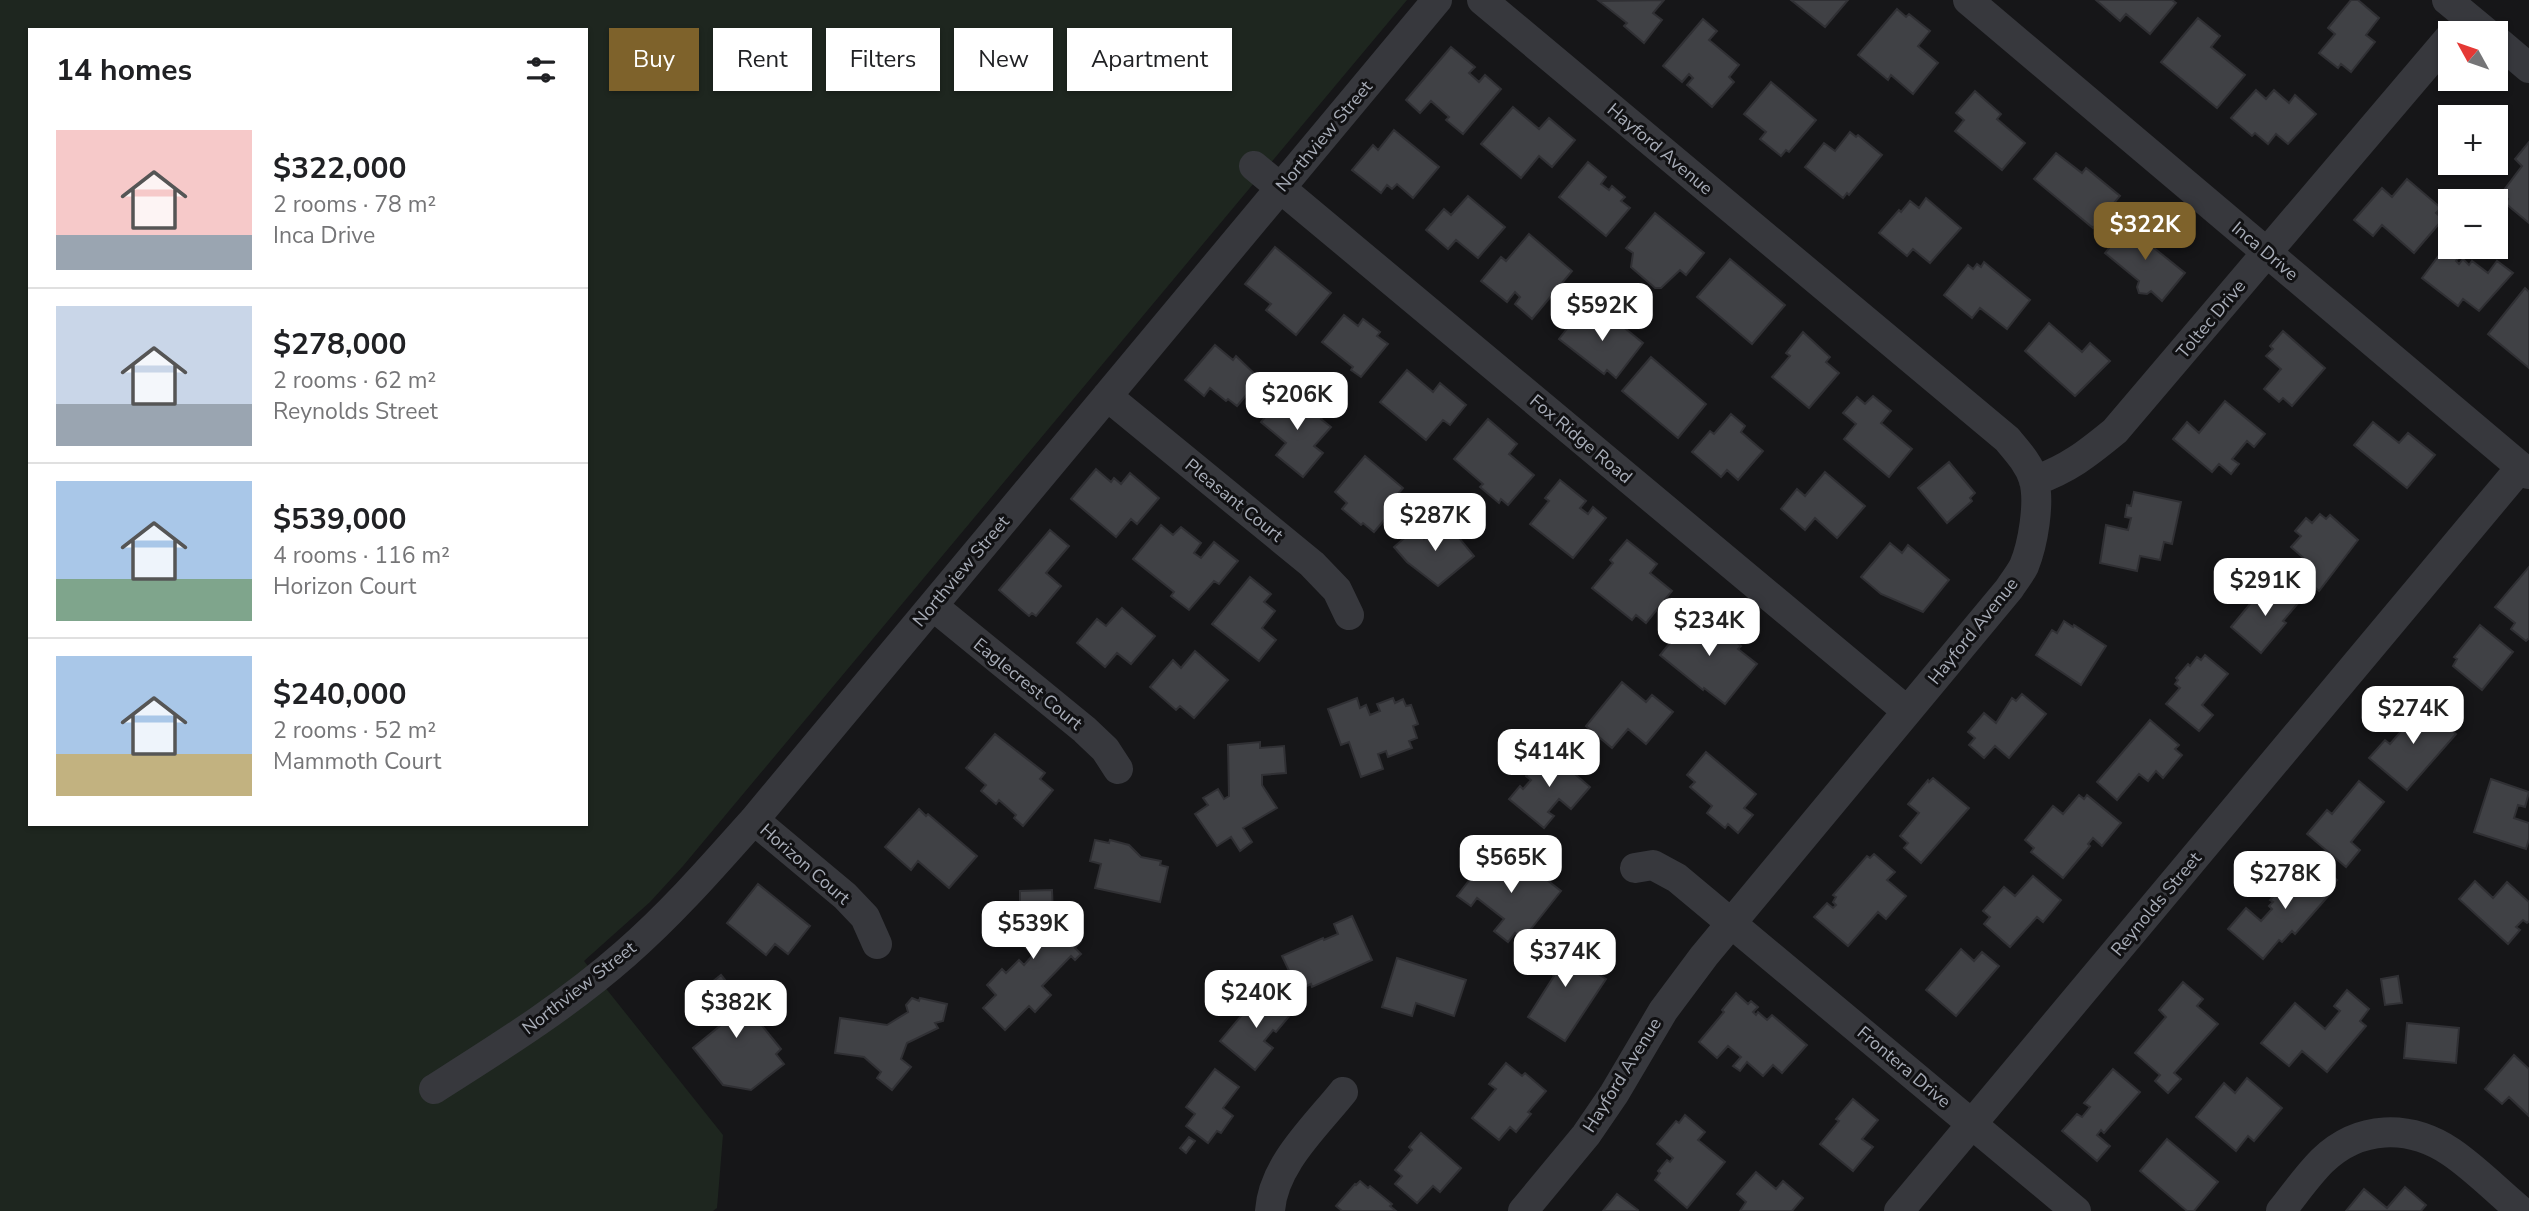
<!DOCTYPE html>
<html lang="en">
<head>
<meta charset="utf-8">
<style>
  body { margin:0; font-family:"Nunito Sans",sans-serif; background:#f6f6f6; color:#202124; height:100vh; display:flex; flex-direction:column; font-size:26px; white-space:nowrap }
  * { box-sizing:border-box; margin:0 }
  p { font-size:23px; color:#757577 }
  .icon { flex:none; width:38px; height:38px; fill:none; stroke:currentColor; stroke-width:2; stroke-linecap:round; stroke-linejoin:round }
  .map { position:relative; flex:1; overflow:hidden }
  .drawer { position:absolute; left:28px; top:28px; width:560px; height:798px; display:flex; flex-direction:column; background:#fff; border-radius:0px; box-shadow:0 2px 5px #0004 }
  .drawer>* { flex:none }
  .hud { position:absolute; left:609px; top:28px; width:665px; height:63px; display:flex; gap:14px }
  .needle { width:46px; rotate:310deg }
  .tools { position:absolute; left:2438px; top:21px; display:grid; gap:14px }
  .tools a { display:grid; place-items:center; width:70px; height:70px; border-radius:0px; background:#fff; box-shadow:0 2px 5px #0004; font-size:35px }
  .price { position:absolute; translate:-50% -60px; padding:0 16px; border-radius:14px; background:#fff; color:#222; font-size:23px; line-height:46px; filter:drop-shadow(0 2px 4px #0008) }
  .price::after { content:''; position:absolute; left:50%; top:42px; width:21px; height:16px; margin-left:-10px; background:inherit; clip-path:polygon(0 0,100% 0,50% 100%) }
  .price.selected { background:#7e622b; color:#fff }
  ul { padding:0; list-style:none }
  li { display:flex; align-items:center; gap:21px; height:175px; padding:0 28px }
  li+li { border-top:2px solid #e0e0e0 }
  li span { display:grid; place-items:center; flex:none; width:196px; height:140px; border-radius:0px; color:#555 }
  li>.icon { margin-inline-start:auto }
  span .icon { width:84px; height:84px; fill:#fffc; stroke-width:1 }
  li b { font-size:30px }
  h2 { display:flex; justify-content:space-between; align-items:center; height:84px; padding:0 28px; font-size:30px }
  .chip { padding:0 24px; border-radius:0px; background:#fff; box-shadow:0 2px 5px #0004; font-size:24px; line-height:63px }
  .chip.selected { background:#7e622b; color:#fff }
  .map>svg:first-child { display:block }
</style>
</head>
<body>
<div class="map">
<svg width="2529" height="1211" viewBox="0 0 2529 1211">
  <rect width="100%" height="100%" fill="#161618"/>
  <path fill="#1e261f" fill-rule="evenodd" d="M0 0H1407L683 866 650 902 584 961 723 1135 717 1208 713 1211H0ZM30 30H586V824H30Z"/>
  <path fill="#404145" stroke="#303034" stroke-width="2" d="M1664 0 1653 13 1662 20 1644 43 1624 26 1627 23 1599 1Z
    M1791 0H1848L1825 27Z
    M2096 0H2172L2176 3 2150 34 2126 14 2120 21Z
    M2351 0H2358L2379 18 2366 35 2375 42 2351 72 2341 64 2338 68 2319 53 2335 34 2328 28Z
    M1897 9 1906 17 1909 14 1930 31 1918 46 1938 63 1913 94 1891 75 1888 80 1858 55Z
    M2198 18 2220 36 2211 47 2245 75 2217 108 2161 62Z
    M1703 19 1717 31 1709 40 1739 65 1729 77 1734 82 1712 107 1687 85 1693 78 1689 74 1682 82 1663 66Z
    M1451 47 1475 67 1469 73 1479 82 1485 75 1501 89 1463 134 1446 120 1449 117 1431 101 1420 113 1406 100Z
    M1771 82 1816 120 1789 152 1786 150 1781 156 1760 139 1766 132 1744 114Z
    M2256 90 2266 99 2274 90 2289 103 2295 95 2316 114 2288 144 2276 134 2268 144 2255 133 2252 136 2231 118Z
    M1975 91 2001 114 1997 119 2025 143 2002 170 1955 131 1964 120 1956 113Z
    M1513 107 1539 129 1549 118 1575 140 1552 167 1539 156 1521 178 1481 144Z
    M1394 130 1439 167 1413 198 1397 184 1392 189 1387 185 1381 193 1352 170 1373 145 1378 150Z
    M1850 132 1856 137 1858 135 1882 155 1849 195 1847 193 1843 198 1805 167 1824 143 1835 151Z
    M2529 142V223L2505 203 2508 199 2501 194 2522 166 2515 159Z
    M2056 153 2082 173 2086 168 2120 196 2093 228 2034 179Z
    M1588 162 1606 177 1601 184 1609 190 1612 186 1625 197 1621 201 1630 208 1606 236 1559 197Z
    M2407 179 2441 208 2436 213 2443 219 2414 253 2382 225 2373 236 2354 220 2382 188 2392 197Z
    M1468 196 1505 227 1478 258 1456 240 1448 249 1426 230 1444 209 1451 215Z
    M1926 198 1961 228 1930 263 1913 249 1907 256 1879 233 1899 210 1901 212 1910 201 1919 208Z
    M1655 213 1704 253 1686 275 1680 270 1661 288H1655L1631 267 1633 253 1626 248Z
    M2131 221 2157 244 2154 248 2185 273 2162 301 2151 291 2147 294 2139 293 2137 287 2139 281 2105 253Z
    M1529 234 1572 271 1532 319 1515 304 1520 297 1515 292 1507 302 1481 281 1501 257 1506 261Z
    M2446 246 2459 257 2456 261 2459 264 2463 259 2469 265 2472 261 2488 273 2497 261 2513 273 2479 311 2463 299 2458 306 2422 278Z
    M1275 247 1331 293 1296 335 1266 310 1271 304 1245 284Z
    M1730 259 1785 305 1752 344 1697 297Z
    M1984 262 2030 300 2007 329 1980 308 1972 318 1944 295 1968 265 1973 269 1977 264 1981 267Z
    M2525 288 2529 292V368L2488 334Z
    M1600 308 1643 343 1616 378 1607 370 1604 374 1559 339 1577 316 1587 324Z
    M1344 315 1358 326 1363 319 1380 332 1377 336 1388 344 1361 377 1351 370 1353 367 1322 342Z
    M2049 323 2082 352 2090 343 2110 361 2075 396 2025 351Z
    M2283 331 2325 368 2292 406 2283 398 2279 402 2264 389 2281 369 2266 356 2273 349 2270 346Z
    M1803 332 1830 357 1826 362 1839 373 1809 408 1772 377 1790 356 1786 353Z
    M1215 345 1233 360 1236 356 1260 379 1237 406 1228 399 1226 401 1210 388 1204 396 1185 380Z
    M1651 357 1706 404 1678 438 1622 391Z
    M1407 370 1433 392 1440 383 1466 405 1450 425 1443 420 1426 440 1380 402Z
    M1284 394 1294 402 1297 398 1303 404 1307 399 1325 414 1321 419 1331 427 1314 446 1323 453 1303 477 1276 455 1286 443 1261 422Z
    M1873 396 1891 411 1881 423 1912 449 1889 477 1844 439 1856 424 1843 413 1857 397 1865 404Z
    M2225 401 2265 434 2254 447 2247 441 2232 459 2239 464 2231 474 2219 464 2212 472 2173 439 2187 422 2199 433Z
    M1731 414 1745 426 1741 432 1763 451 1738 480 1727 470 1721 477 1692 452 1710 431 1714 434Z
    M1488 419 1517 444 1509 454 1534 475 1508 505 1501 499 1499 503 1480 487 1483 484 1454 459Z
    M2373 422 2399 443 2408 433 2435 455 2407 488 2354 445Z
    M1365 456 1403 488 1391 502 1396 506 1374 532 1363 523 1361 525 1342 509 1347 503 1335 492Z
    M1949 462 1975 493 1970 498 1972 501 1947 523 1918 488Z
    M1096 469 1111 482 1114 478 1121 484 1130 473 1159 498 1137 524 1131 519 1116 537 1071 499Z
    M1825 472 1865 506 1837 538 1815 518 1805 530 1781 509 1797 489 1805 496Z
    M1560 480 1586 501 1580 508 1588 514 1593 507 1606 518 1573 558 1530 524 1549 501 1545 498Z
    M2134 492 2181 502 2172 544 2164 542 2160 560 2140 556 2137 571 2100 563 2106 525 2128 530 2131 518 2125 517 2127 505 2131 506Z
    M2320 514 2326 519 2330 515 2358 540 2319 591 2297 572 2307 561 2291 547 2301 536 2295 531 2306 518 2312 523Z
    M1445 521 1474 556 1438 586 1407 562 1394 547 1416 528 1424 539Z
    M1161 525 1173 535 1181 527 1201 543 1194 553 1201 558 1214 542 1238 561 1219 584 1214 581 1189 610 1171 596 1174 592 1133 559Z
    M1050 530 1069 546 1046 573 1061 586 1036 616 1032 613 1029 616 999 590Z
    M1627 540 1657 564 1650 573 1672 591 1646 623 1636 615 1632 620 1592 588 1613 563 1610 560Z
    M1890 543 1902 553 1908 545 1949 580 1923 612 1881 594 1861 577Z
    M2529 567V638L2526 641 2511 629 2515 623 2495 607Z
    M1250 577 1271 594 1264 602 1275 611 1262 628 1276 640 1259 661 1212 624Z
    M2280 585 2299 602 2283 621 2286 623 2261 653 2231 627 2255 598 2261 594 2268 600Z
    M1122 608 1155 636 1131 664 1117 653 1105 667 1077 643 1097 619 1106 626Z
    M1697 610 1741 646 1738 649 1757 664 1725 704 1704 688 1703 690 1660 655Z
    M2064 621 2073 627 2074 625 2106 646 2081 685 2036 655 2052 630 2057 633Z
    M2480 625 2513 652 2482 690 2453 666 2457 659 2454 657Z
    M1195 651 1228 680 1194 718 1180 706 1176 710 1150 687 1173 660 1181 668Z
    M2205 655 2228 674 2202 705 2213 715 2199 731 2166 704 2180 688 2175 684 2178 680 2176 678 2188 664 2190 666 2197 657 2201 660Z
    M1622 682 1646 702 1652 695 1673 712 1646 744 1628 729 1612 748 1586 726Z
    M2022 694 2046 714 2009 758 1995 746 1984 758 1969 745 1975 738 1968 732 1984 713 1996 723 2012 698 2016 701Z
    M1357 698 1360 708 1366 705 1370 715 1380 711 1377 704 1393 698 1395 703 1403 699 1406 706 1411 705 1418 724 1413 726 1417 738 1409 741 1412 748 1388 757 1386 751 1378 754 1383 769 1361 777 1349 742 1341 745 1328 709Z
    M2418 702 2456 734 2407 790 2369 758 2385 740 2390 744 2404 728 2399 724Z
    M2150 720 2179 745 2175 749 2182 755 2163 778 2156 771 2148 781 2139 774 2117 800 2097 782Z
    M995 734 1045 773 1040 779 1053 790 1023 826 1014 818 1016 815 999 800 996 804 981 791 986 785 966 768Z
    M1260 742V748L1284 746 1286 773 1262 775V785L1277 808 1243 828 1252 842 1240 851 1231 837 1217 846 1195 814 1208 805 1203 798 1218 789 1224 799 1229 796 1228 745Z
    M1548 751 1590 787 1571 809 1559 799 1548 812 1554 816 1544 828 1509 799 1520 786 1523 789 1531 780 1526 776Z
    M1706 752 1756 794 1744 808 1753 815 1738 833 1728 824 1725 828 1707 813 1712 806 1690 787 1695 782 1687 775Z
    M1933 778 1969 808 1921 863 1904 848 1908 843 1900 836 1919 813 1908 804 1928 780 1929 782Z
    M2491 779 2529 792 2525 807 2518 805 2514 818 2529 823V839L2526 849 2474 832Z
    M2359 781 2384 802 2351 842 2360 850 2346 867 2307 834 2327 810 2332 814Z
    M2079 795 2084 799 2087 795 2121 823 2102 846 2093 838 2088 844 2090 846 2063 878 2031 852 2034 848 2025 840 2053 806 2063 814Z
    M919 809 926 816 928 814 977 856 949 888 918 861 911 870 885 847Z
    M1095 840 1109 843 1110 840 1129 845 1141 857 1161 861 1160 865 1168 867 1160 902 1095 888 1101 864 1090 861Z
    M1874 854 1895 872 1887 880 1906 896 1886 919 1878 912 1848 946 1814 917 1827 903 1833 908 1836 905 1833 902 1836 897 1833 895 1867 856 1870 858Z
    M1489 855 1534 870 1561 891 1523 939 1515 933 1508 942 1494 931 1504 919 1477 898 1471 906 1457 896Z
    M2314 860 2337 880 2327 891 2330 894 2295 934 2292 931 2282 942 2279 940 2263 959 2228 929 2246 908 2261 921 2272 909 2269 906 2273 902 2270 900 2290 877 2296 881Z
    M2033 876 2061 900 2043 922 2037 917 2010 947 1984 924 1990 917 1983 911 2004 887 2015 896Z
    M2475 881 2493 898 2507 882 2529 902V921L2527 923 2523 920 2516 927 2520 930 2508 944 2459 899Z
    M758 884 810 926 788 954 775 944 766 955 727 923Z
    M1052 890 1053 914 1081 941 1075 948 1081 954 1075 960 1071 956 1042 986 1051 995 1035 1012 1029 1006 1005 1030 983 1008 996 995 987 985 1002 969 1006 973 1019 960 1024 965 1033 955 1022 944 1027 939V912H1020V891Z
    M1352 916 1372 960 1312 987 1311 984 1298 990 1282 956 1323 938 1324 940 1338 934 1334 924Z
    M1564 933 1584 956 1578 961 1606 979 1565 1041 1528 1017 1554 976 1538 957Z
    M1961 949 1974 961 1982 952 1999 966 1956 1016 1926 990Z
    M1397 958 1466 980 1454 1016 1416 1003 1412 1016 1382 1007Z
    M721 975 781 1049 776 1054 784 1064 751 1090 723 1085 693 1048 721 1025 696 995Z
    M2398 976 2402 1003 2385 1005 2381 979Z
    M2183 982 2203 999 2197 1006 2218 1024 2174 1073 2181 1079 2168 1093 2155 1081 2160 1075 2135 1053 2166 1017 2159 1010Z
    M1263 990 1291 1014 1276 1032 1273 1030 1264 1041 1273 1048 1255 1070 1220 1041Z
    M2347 990 2369 1009 2360 1021 2366 1026 2327 1072 2302 1051 2289 1066 2261 1043 2295 1003 2325 1029 2340 1011 2334 1006Z
    M1736 993 1748 1004 1751 1001 1758 1007 1753 1012 1756 1015 1758 1012 1767 1020 1772 1015 1807 1045 1782 1073 1773 1065 1763 1076 1747 1062 1740 1071 1733 1066 1741 1057 1728 1046 1717 1058 1699 1042 1724 1012 1722 1010Z
    M912 998 919 1001 920 998 947 1004 943 1021 935 1023 938 1028 907 1043 901 1059 911 1067 892 1090 877 1078 881 1072 864 1057 835 1053 840 1018 887 1025 908 1012 906 1005Z
    M2407 1023 2459 1028 2456 1063 2404 1058Z
    M2514 1055 2529 1069V1116L2509 1097 2502 1104 2485 1089Z
    M1506 1063 1522 1076 1525 1073 1546 1091 1528 1112 1531 1114 1516 1132 1510 1127 1499 1140 1472 1118 1496 1089 1489 1084Z
    M1215 1069 1239 1087 1223 1108 1233 1116 1221 1133 1217 1131 1208 1143 1186 1126 1195 1114 1186 1107Z
    M2113 1069 2140 1092 2104 1133 2101 1130 2097 1135 2110 1146 2097 1161 2062 1131 2077 1114 2082 1117 2090 1107 2084 1103Z
    M2247 1078 2282 1108 2254 1141 2248 1136 2236 1151 2196 1117 2224 1083 2235 1093Z
    M1853 1099 1878 1120 1862 1139 1873 1147 1853 1171 1820 1144 1839 1121 1836 1119Z
    M1685 1115 1705 1132 1698 1140 1725 1162 1687 1208 1655 1180 1660 1173 1658 1171 1667 1160 1670 1162 1673 1158 1657 1144 1676 1121 1679 1123Z
    M1421 1133 1461 1168 1440 1192 1433 1186 1417 1203 1395 1184 1402 1176 1395 1170 1412 1150 1409 1147Z
    M1189 1137 1195 1141 1186 1153 1180 1148Z
    M2167 1139 2218 1182 2194 1211H2187L2140 1171Z
    M1756 1172 1776 1189 1783 1181 1803 1198 1792 1211H1740L1746 1202 1737 1194Z
    M1360 1181 1368 1188 1370 1186 1392 1204 1390 1206 1396 1211H1342L1336 1206 1355 1184 1356 1185Z
    M2405 1187 2426 1205 2421 1211H2346L2364 1189 2387 1208Z
    M1617 1194 1638 1210 1637 1211H1603Z"/>
  <g fill="none" stroke-linecap="round" stroke-linejoin="round">
    <path stroke="#37383d" stroke-width="30" d="M1482 0 2007 439C2018 452 2029 464 2034 480 2040 503 2033 544 2024 566 2020 574 2014 581 2009 589L1704 956 1663 1011 1614 1094 1586 1135 1523 1211
      M1968 0 2529 474
      M2447 0 2487 33
      M2496 40 2529 68
      M1254 166 1907 711
      M1107 396 1312 564 1337 590 1349 615
      M2034 481C2068 469 2087 454 2115 431L2450 37
      M933 606 1085 730 1105 749 1118 769
      M754 820 845 896 865 917 877 944
      M1635 868 1653 865 1677 878 2076 1211
      M434 1089C500 1047 566 1006 625 954 672 913 713 866 754 820L1437 0
      M1270 1211C1273 1165 1315 1127 1343 1092
      M1899 1211 2521 467
      M2281 1211C2294 1195 2307 1176 2322 1161 2359 1125 2409 1124 2451 1152 2476 1169 2498 1192 2521 1211"/>
  </g>
  <g text-anchor="middle" dominant-baseline="central" stroke-width="6" stroke-linejoin="round" paint-order="stroke">
    <g font-size="18" fill="#a8adb8" stroke="#111113">
      <text transform="translate(1324 136) rotate(-50)">Northview Street</text>
      <text transform="translate(1660 149) rotate(40)">Hayford Avenue</text>
      <text transform="translate(2265 251) rotate(40)">Inca Drive</text>
      <text transform="translate(2211 319) rotate(-50)">Toltec Drive</text>
      <text transform="translate(1581 439) rotate(40)">Fox Ridge Road</text>
      <text transform="translate(1234 500) rotate(39)">Pleasant Court</text>
      <text transform="translate(961 571) rotate(-50)">Northview Street</text>
      <text transform="translate(1973 631) rotate(-51)">Hayford Avenue</text>
      <text transform="translate(1028 684) rotate(39)">Eaglecrest Court</text>
      <text transform="translate(805 864) rotate(41)">Horizon Court</text>
      <text transform="translate(2156 904) rotate(-50)">Reynolds Street</text>
      <text transform="translate(579 988) rotate(-38)">Northview Street</text>
      <text transform="translate(1904 1067) rotate(40)">Frontera Drive</text>
      <text transform="translate(1622 1075) rotate(-58)">Hayford Avenue</text>
    </g>
  </g>
</svg>
<div class="tools">
<a><svg class="needle" viewBox="-14 -14 28 28"><path d="M0-13l5 13h-10z" fill="#e53935"/><path d="M0 13l5-13h-10z" fill="#757577"/></svg></a>
<a>+</a>
<a>−</a>
</div>
<b class="price selected" style="left:2145px;top:262px">$322K</b>
<b class="price" style="left:1602px;top:343px">$592K</b>
<b class="price" style="left:1297px;top:432px">$206K</b>
<b class="price" style="left:1435px;top:553px">$287K</b>
<b class="price" style="left:2265px;top:618px">$291K</b>
<b class="price" style="left:1709px;top:658px">$234K</b>
<b class="price" style="left:2413px;top:746px">$274K</b>
<b class="price" style="left:1549px;top:789px">$414K</b>
<b class="price" style="left:1511px;top:895px">$565K</b>
<b class="price" style="left:2285px;top:911px">$278K</b>
<b class="price" style="left:1033px;top:961px">$539K</b>
<b class="price" style="left:1565px;top:989px">$374K</b>
<b class="price" style="left:1256px;top:1030px">$240K</b>
<b class="price" style="left:736px;top:1040px">$382K</b>
<div class="hud">
<a class="chip selected">Buy</a>
<a class="chip">Rent</a>
<a class="chip">Filters</a>
<a class="chip">New</a>
<a class="chip">Apartment</a>
</div>
<section class="drawer">
<h2>14 homes<svg class="icon" aria-label="filters" viewBox="0 0 24 24"><path d="M4 7h16M4 17h16"/><circle cx="9" cy="7" r="2"/><circle cx="15" cy="17" r="2"/></svg></h2>
<ul>
<li><span style="background:linear-gradient(#f6c9c9 75%,#9aa5b1 0)"><svg class="icon" aria-label="home" viewBox="0 0 24 24"><path d="M3 11l9-7 9 7M6 9v11h12V9"/></svg></span><div><b>$322,000</b><p>2 rooms · 78 m²</p><p>Inca Drive</p></div></li>
<li><span style="background:linear-gradient(#c9d6e8 70%,#9aa5b1 0)"><svg class="icon" aria-label="home" viewBox="0 0 24 24"><path d="M3 11l9-7 9 7M6 9v11h12V9"/></svg></span><div><b>$278,000</b><p>2 rooms · 62 m²</p><p>Reynolds Street</p></div></li>
<li><span style="background:linear-gradient(#a9c7e8 70%,#7fa58c 0)"><svg class="icon" aria-label="home" viewBox="0 0 24 24"><path d="M3 11l9-7 9 7M6 9v11h12V9"/></svg></span><div><b>$539,000</b><p>4 rooms · 116 m²</p><p>Horizon Court</p></div></li>
<li><span style="background:linear-gradient(#a9c7e8 70%,#c2b280 0)"><svg class="icon" aria-label="home" viewBox="0 0 24 24"><path d="M3 11l9-7 9 7M6 9v11h12V9"/></svg></span><div><b>$240,000</b><p>2 rooms · 52 m²</p><p>Mammoth Court</p></div></li>
</ul>
</section>
</div>
</body>
</html>
